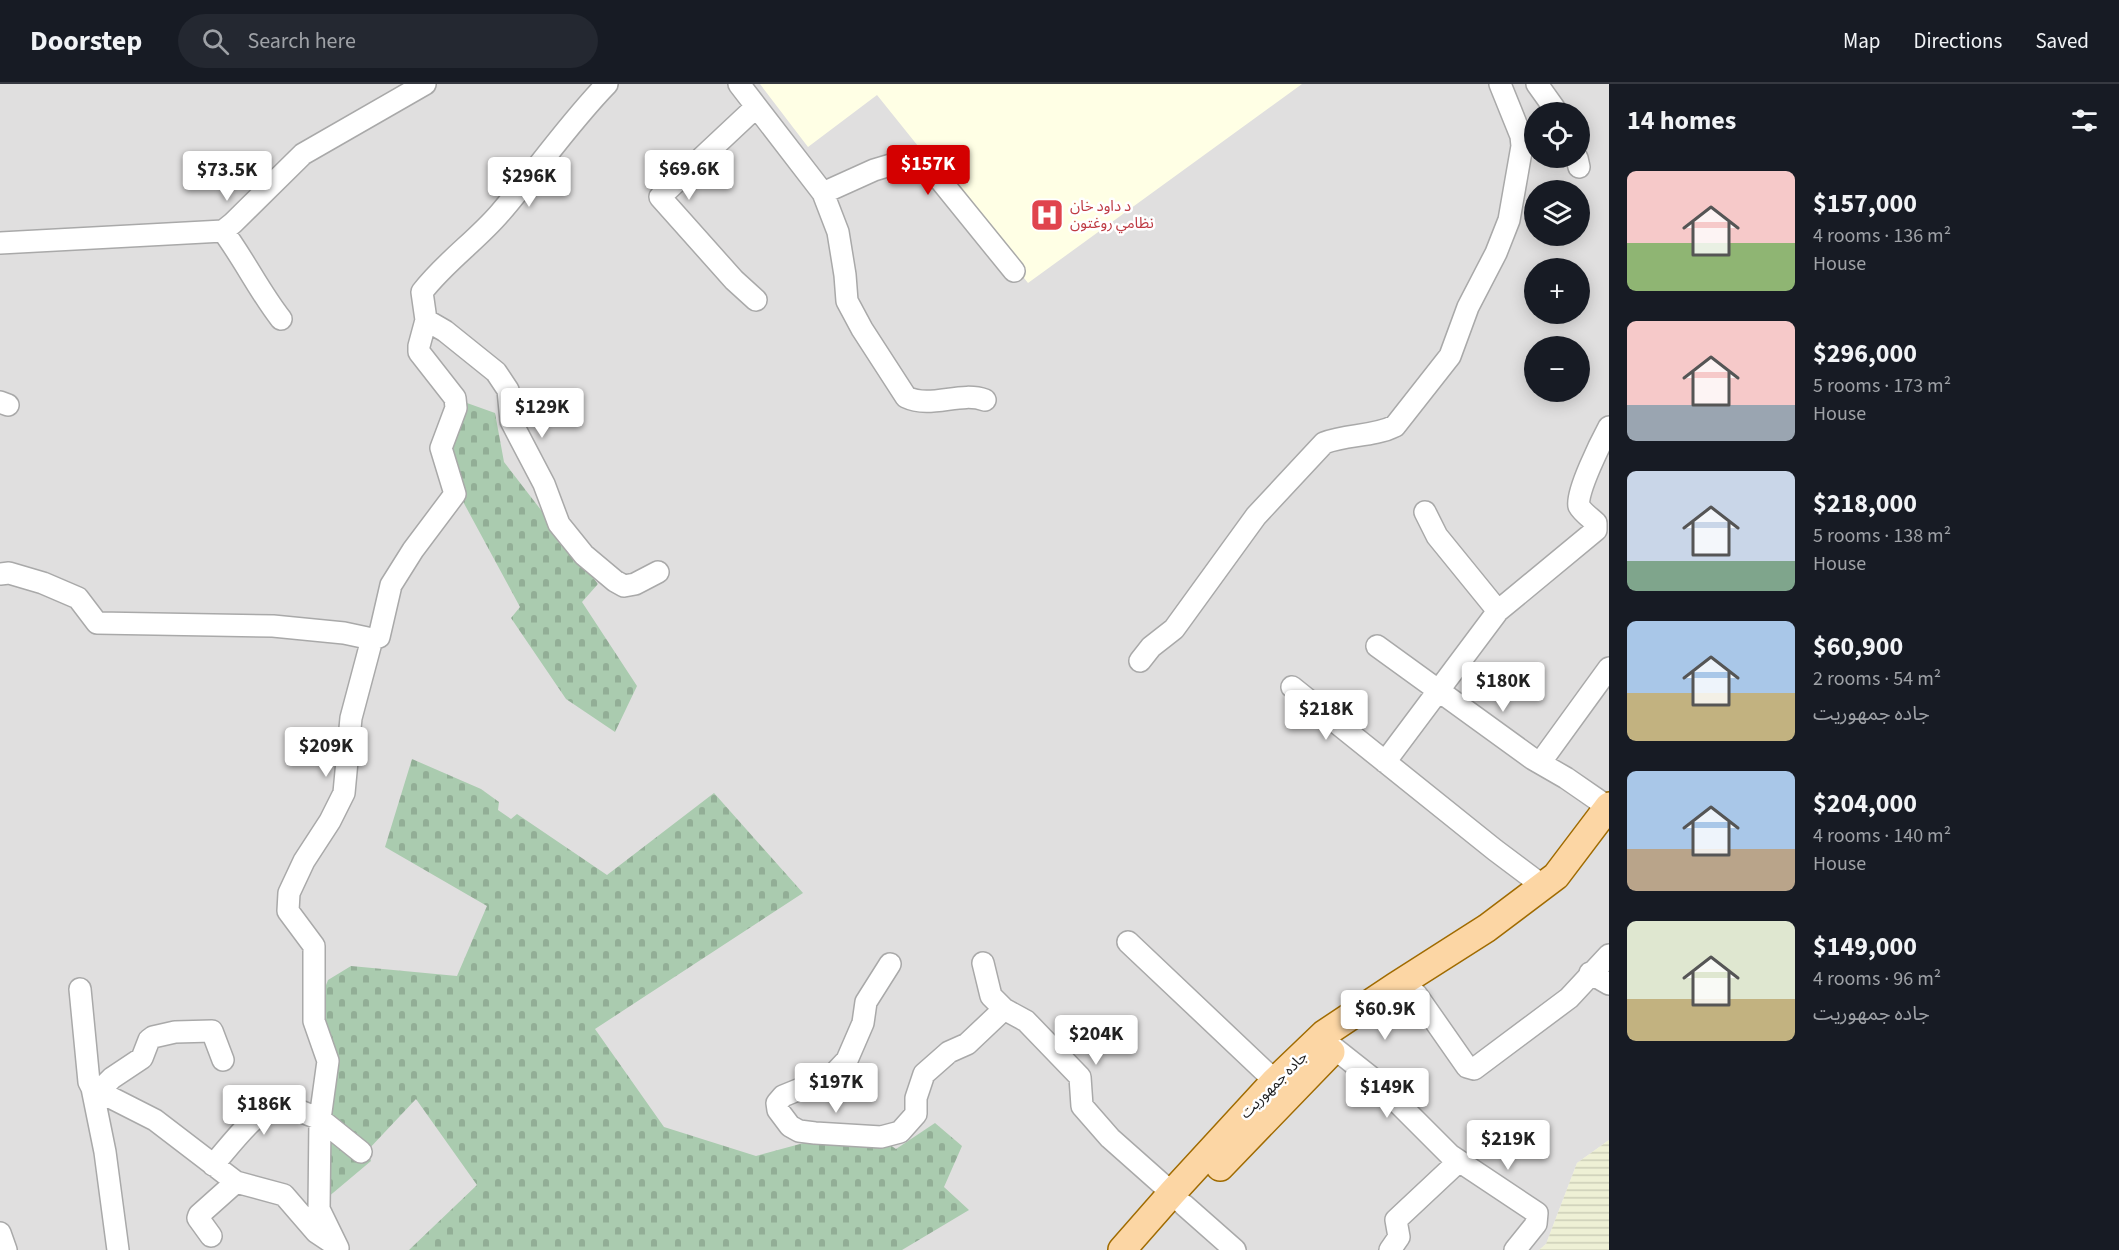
<!DOCTYPE html>
<html lang="en">
<head>
<meta charset="utf-8">
<style>
  body { margin:0; font-family:"Source Sans 3","Noto Sans Arabic",sans-serif; background:#242831; color:#f1f3f6; height:100vh; display:flex; flex-direction:column; font-size:22px; white-space:nowrap }
  * { box-sizing:border-box; margin:0 }
  p { font-size:20px; color:#9ea1a6 }
  .icon { flex:none; width:33px; height:33px; fill:none; stroke:currentColor; stroke-width:2; stroke-linecap:round; stroke-linejoin:round }
  .map { position:relative; flex:1; overflow:hidden }
  .sheet { display:flex; flex-direction:column; background:#171b24; width:510px }
  .sheet>* { flex:none }
  .tools { position:absolute; left:1524px; top:18px; display:grid; gap:12px }
  .tools a { display:grid; place-items:center; width:66px; height:66px; border-radius:50%; background:#171b24; box-shadow:0 3px 15px #0003; font-size:30px }
  .price { position:absolute; translate:-50% -51px; padding:0 14px; border-radius:6px; background:#fff; color:#222; font-size:20px; line-height:39px; filter:drop-shadow(0 2px 3px #0008) }
  .price::after { content:''; position:absolute; left:50%; top:36px; width:18px; height:14px; margin-left:-9px; background:inherit; clip-path:polygon(0 0,100% 0,50% 100%) }
  .price.on { background:#d40000; color:#fff }
  ul { padding:0; list-style:none }
  li { display:flex; align-items:center; gap:18px; height:150px; padding:0 18px }
  li span { display:grid; place-items:center; flex:none; width:168px; height:120px; border-radius:9px; color:#555 }
  li>.icon { margin-inline-start:auto }
  span .icon { width:72px; height:72px; fill:#fffc; stroke-width:1 }
  li b { font-size:26px }
  h2 { display:flex; justify-content:space-between; align-items:center; height:72px; padding:0 18px; font-size:26px }
  header { display:flex; align-items:center; gap:36px; box-sizing:border-box; height:84px; padding:0 30px; background:#171b24; border-bottom:2px solid #363941 }
  header strong { font-size:28px }
  nav { display:flex; gap:33px; margin-inline-start:auto; font-size:21px }
  .search { width:420px; height:54px; background:#242831; display:flex; align-items:center; gap:15px; box-sizing:border-box; padding:0 21px; border-radius:33px; color:#9ea1a6; font-size:22px }
  main { display:flex; flex:1; min-height:0 }
  .map>svg:first-child { display:block }
</style>
</head>
<body>
<header>
<strong>Doorstep</strong>
<div class="search"><svg class="icon" aria-label="search" viewBox="0 0 24 24"><circle cx="10" cy="10" r="6"/><path d="M15 15l6 6"/></svg>Search here</div>
<nav><a>Map</a><a>Directions</a><a>Saved</a></nav>
</header>
<main>
<div class="map">
<svg width="1609" height="1166" viewBox="0 0 1609 1166">
  <defs>
    <pattern id="farmland-rules" width="6" height="5" patternUnits="userSpaceOnUse" patternTransform="scale(1.5)"><rect width="6" height="5" fill="#eef0d5"/><path d="M0 2.5h6" fill="none" stroke="#ccceb7"/></pattern>
    <pattern id="cemetery-stones" width="16" height="16" patternUnits="userSpaceOnUse" patternTransform="scale(1.5)"><rect width="16" height="16" fill="#aacbaf"/><path d="M2 7V4a2 2 0 0 1 4 0v3zM10 15v-3a2 2 0 0 1 4 0v3z" fill="#92ae96"/></pattern>
  </defs>
  <rect width="100%" height="100%" fill="#f2efe9"/>
  <path fill="#e0dfdf" fill-rule="evenodd" d="M0 0H1609V1056L1577 1079 1546 1160 1539 1166H0ZM1534 28H1580V74H1534ZM1534 106H1580V152H1534ZM1534 184H1580V230H1534ZM1534 262H1580V308H1534Z"/>
  <path fill="#ffffe5" d="M760 0H1302L1028 199 877 11 808 63Z"/>
  <path fill="url(#farmland-rules)" d="M1609 1056V1166H1539L1546 1160 1577 1079Z"/>
  <path fill="url(#cemetery-stones)" d="M467 319 495 329 504 378 598 500 582 518 637 602 615 648 566 615 511 534 520 523 460 412 451 359Z
    M412 675 481 705 499 718 498 726 511 735 517 730 607 791 714 709 803 809 595 945 664 1043 756 1072 863 1043 896 1065 935 1039 962 1062 944 1103 969 1126 902 1166H409L477 1101 416 1015 367 1067 371 1077 321 1119 329 1019 308 947 328 896 351 882 457 892 487 822 385 763Z"/>
  <g fill="none" stroke-linecap="round" stroke-linejoin="round">
    <defs>
      <path id="minor" d="M739 0 823 109 838 148 845 191 847 217 862 245 906 313C931 325 960 307 985 316
        M1537 0 1557 28
        M1577 74 1579 83
        M823 109 874 86 914 74 920 76 928 81 1014 187
        M223 147C244 175 259 207 281 235
        M0 159 223 147 233 139 303 70 425 0
        M756 216 734 196 660 113 756 23
        M426 236 445 247 496 288 508 306 511 337 544 400 559 440 584 471 615 497 624 502 635 500 658 488
        M0 318 8 321
        M1425 428 1437 452 1498 527
        M0 490 9 489 43 499 78 514 97 539 273 542 344 549 372 555
        M1377 562 1533 675 1566 694 1608 723
        M1140 577 1151 563 1174 545 1256 432 1324 359C1347 350 1373 353 1395 342L1450 272 1468 223 1496 169 1509 136 1522 62 1521 52 1500 0
        M1292 603 1495 766 1543 802
        M1385 678 1498 527 1596 446V439C1592 435 1582 428 1579 422 1575 410 1602 356 1609 343
        M1540 679 1609 584
        M1128 858 1275 997
        M983 879 991 912 1004 925 1026 937 1080 993 1082 1022 1110 1054 1172 1109
        M890 880 866 918 863 939 847 976 832 992 783 1012 777 1019 778 1026 790 1042 799 1047 815 1049 881 1053 900 1048 916 1030V1014L924 990 949 968 967 960 1004 925
        M1590 889 1609 900
        M80 905 89 998 92 1004 105 1068 118 1166
        M1416 910 1467 983 1474 985 1569 914 1609 871
        M1334 964 1377 998 1450 1071 1537 1129 1536 1140 1515 1166
        M92 1004 155 1036 236 1098 284 1111 316 1148 334 1160
        M103 1010 107 999 112 994 142 974 149 956 153 953 175 948 212 947 223 976
        M213 1081C233 1058 251 1033 277 1018L320 1035 361 1068
        M1184 1121 1235 1166
        M0 1149 6 1166
        M211 1152 198 1134 199 1131 236 1098
        M338 1164 319 1125 320 1035 328 977 314 937V862L288 827 289 809 304 777 330 737 344 709 351 634 372 555 379 553 391 501 413 466 455 410 441 364 456 324 455 314 419 268V262L426 236 422 208C445 178 476 157 500 129 537 86 568 40 607 0
        M1390 1166 1399 1153 1396 1136 1459 1077"/>
      <path id="major" d="M1220 1083 1331 968
        M1122 1166 1172 1109 1275 997 1324 950 1396 902 1487 844 1556 792 1609 722"/>
    </defs>
    <use href="#minor" stroke="#a9a9a9" stroke-width="24"/>
    <use href="#major" stroke="#a06b00" stroke-width="30"/>
    <use href="#minor" stroke="#fff" stroke-width="21"/>
    <use href="#major" stroke="#fcd6a4" stroke-width="27"/>
  </g>
  <defs>
    <symbol id="hospital-square" viewBox="-11 -11 22 22"><rect x="-9" y="-9" width="18" height="18" rx="4" fill="#e0444e" stroke="#fff"/><path d="M-5-5h3v3.5h4V-5h3V5h-3V1.5h-4V5h-3Z" fill="#fff"/></symbol>
  </defs>
  <g fill-rule="evenodd">
    <use href="#hospital-square" x="1028" y="112" width="38" height="38"/>
  </g>
  <g text-anchor="middle" dominant-baseline="central" stroke-width="5" stroke-linejoin="round" paint-order="stroke">
    <g font-size="15" fill="#be3a42" stroke="#fff" text-anchor="start">
      <text x="1070" y="122">د داود خان<tspan x="1070" dy="17">نظامي روغتون</tspan></text>
    </g>
    <g font-size="15" fill="#222" stroke="#fff">
      <text transform="translate(1274 1001) rotate(-45)">جاده جمهوریت</text>
    </g>
  </g>
</svg>
<div class="tools">
<a><svg class="icon" aria-label="locate" viewBox="0 0 24 24"><circle cx="12" cy="12" r="6"/><path d="M12 2v4M12 18v4M2 12h4M18 12h4"/></svg></a>
<a><svg class="icon" aria-label="layers" viewBox="0 0 24 24"><path d="M12 4l9 5-9 5-9-5zM3 14l9 5 9-5"/></svg></a>
<a>+</a>
<a>−</a>
</div>
<b class="price on" style="left:928px;top:112px">$157K</b>
<b class="price" style="left:689px;top:117px">$69.6K</b>
<b class="price" style="left:227px;top:118px">$73.5K</b>
<b class="price" style="left:529px;top:124px">$296K</b>
<b class="price" style="left:542px;top:355px">$129K</b>
<b class="price" style="left:1503px;top:629px">$180K</b>
<b class="price" style="left:1326px;top:657px">$218K</b>
<b class="price" style="left:326px;top:694px">$209K</b>
<b class="price" style="left:1385px;top:957px">$60.9K</b>
<b class="price" style="left:1096px;top:982px">$204K</b>
<b class="price" style="left:836px;top:1030px">$197K</b>
<b class="price" style="left:1387px;top:1035px">$149K</b>
<b class="price" style="left:264px;top:1052px">$186K</b>
<b class="price" style="left:1508px;top:1087px">$219K</b>
</div>
<section class="sheet">
<h2>14 homes<svg class="icon" aria-label="filters" viewBox="0 0 24 24"><path d="M4 7h16M4 17h16"/><circle cx="9" cy="7" r="2"/><circle cx="15" cy="17" r="2"/></svg></h2>
<ul>
<li><span style="background:linear-gradient(#f6c9c9 60%,#8fb573 0)"><svg class="icon" aria-label="home" viewBox="0 0 24 24"><path d="M3 11l9-7 9 7M6 9v11h12V9"/></svg></span><div><b>$157,000</b><p>4 rooms · 136 m²</p><p>House</p></div></li>
<li><span style="background:linear-gradient(#f6c9c9 70%,#9aa5b1 0)"><svg class="icon" aria-label="home" viewBox="0 0 24 24"><path d="M3 11l9-7 9 7M6 9v11h12V9"/></svg></span><div><b>$296,000</b><p>5 rooms · 173 m²</p><p>House</p></div></li>
<li><span style="background:linear-gradient(#c9d6e8 75%,#7fa58c 0)"><svg class="icon" aria-label="home" viewBox="0 0 24 24"><path d="M3 11l9-7 9 7M6 9v11h12V9"/></svg></span><div><b>$218,000</b><p>5 rooms · 138 m²</p><p>House</p></div></li>
<li><span style="background:linear-gradient(#a9c7e8 60%,#c2b280 0)"><svg class="icon" aria-label="home" viewBox="0 0 24 24"><path d="M3 11l9-7 9 7M6 9v11h12V9"/></svg></span><div><b>$60,900</b><p>2 rooms · 54 m²</p><p>جاده جمهوریت</p></div></li>
<li><span style="background:linear-gradient(#a9c7e8 65%,#b9a48a 0)"><svg class="icon" aria-label="home" viewBox="0 0 24 24"><path d="M3 11l9-7 9 7M6 9v11h12V9"/></svg></span><div><b>$204,000</b><p>4 rooms · 140 m²</p><p>House</p></div></li>
<li><span style="background:linear-gradient(#dfe7d0 65%,#c2b280 0)"><svg class="icon" aria-label="home" viewBox="0 0 24 24"><path d="M3 11l9-7 9 7M6 9v11h12V9"/></svg></span><div><b>$149,000</b><p>4 rooms · 96 m²</p><p>جاده جمهوریت</p></div></li>
</ul>
</section>
</main>
</body>
</html>
